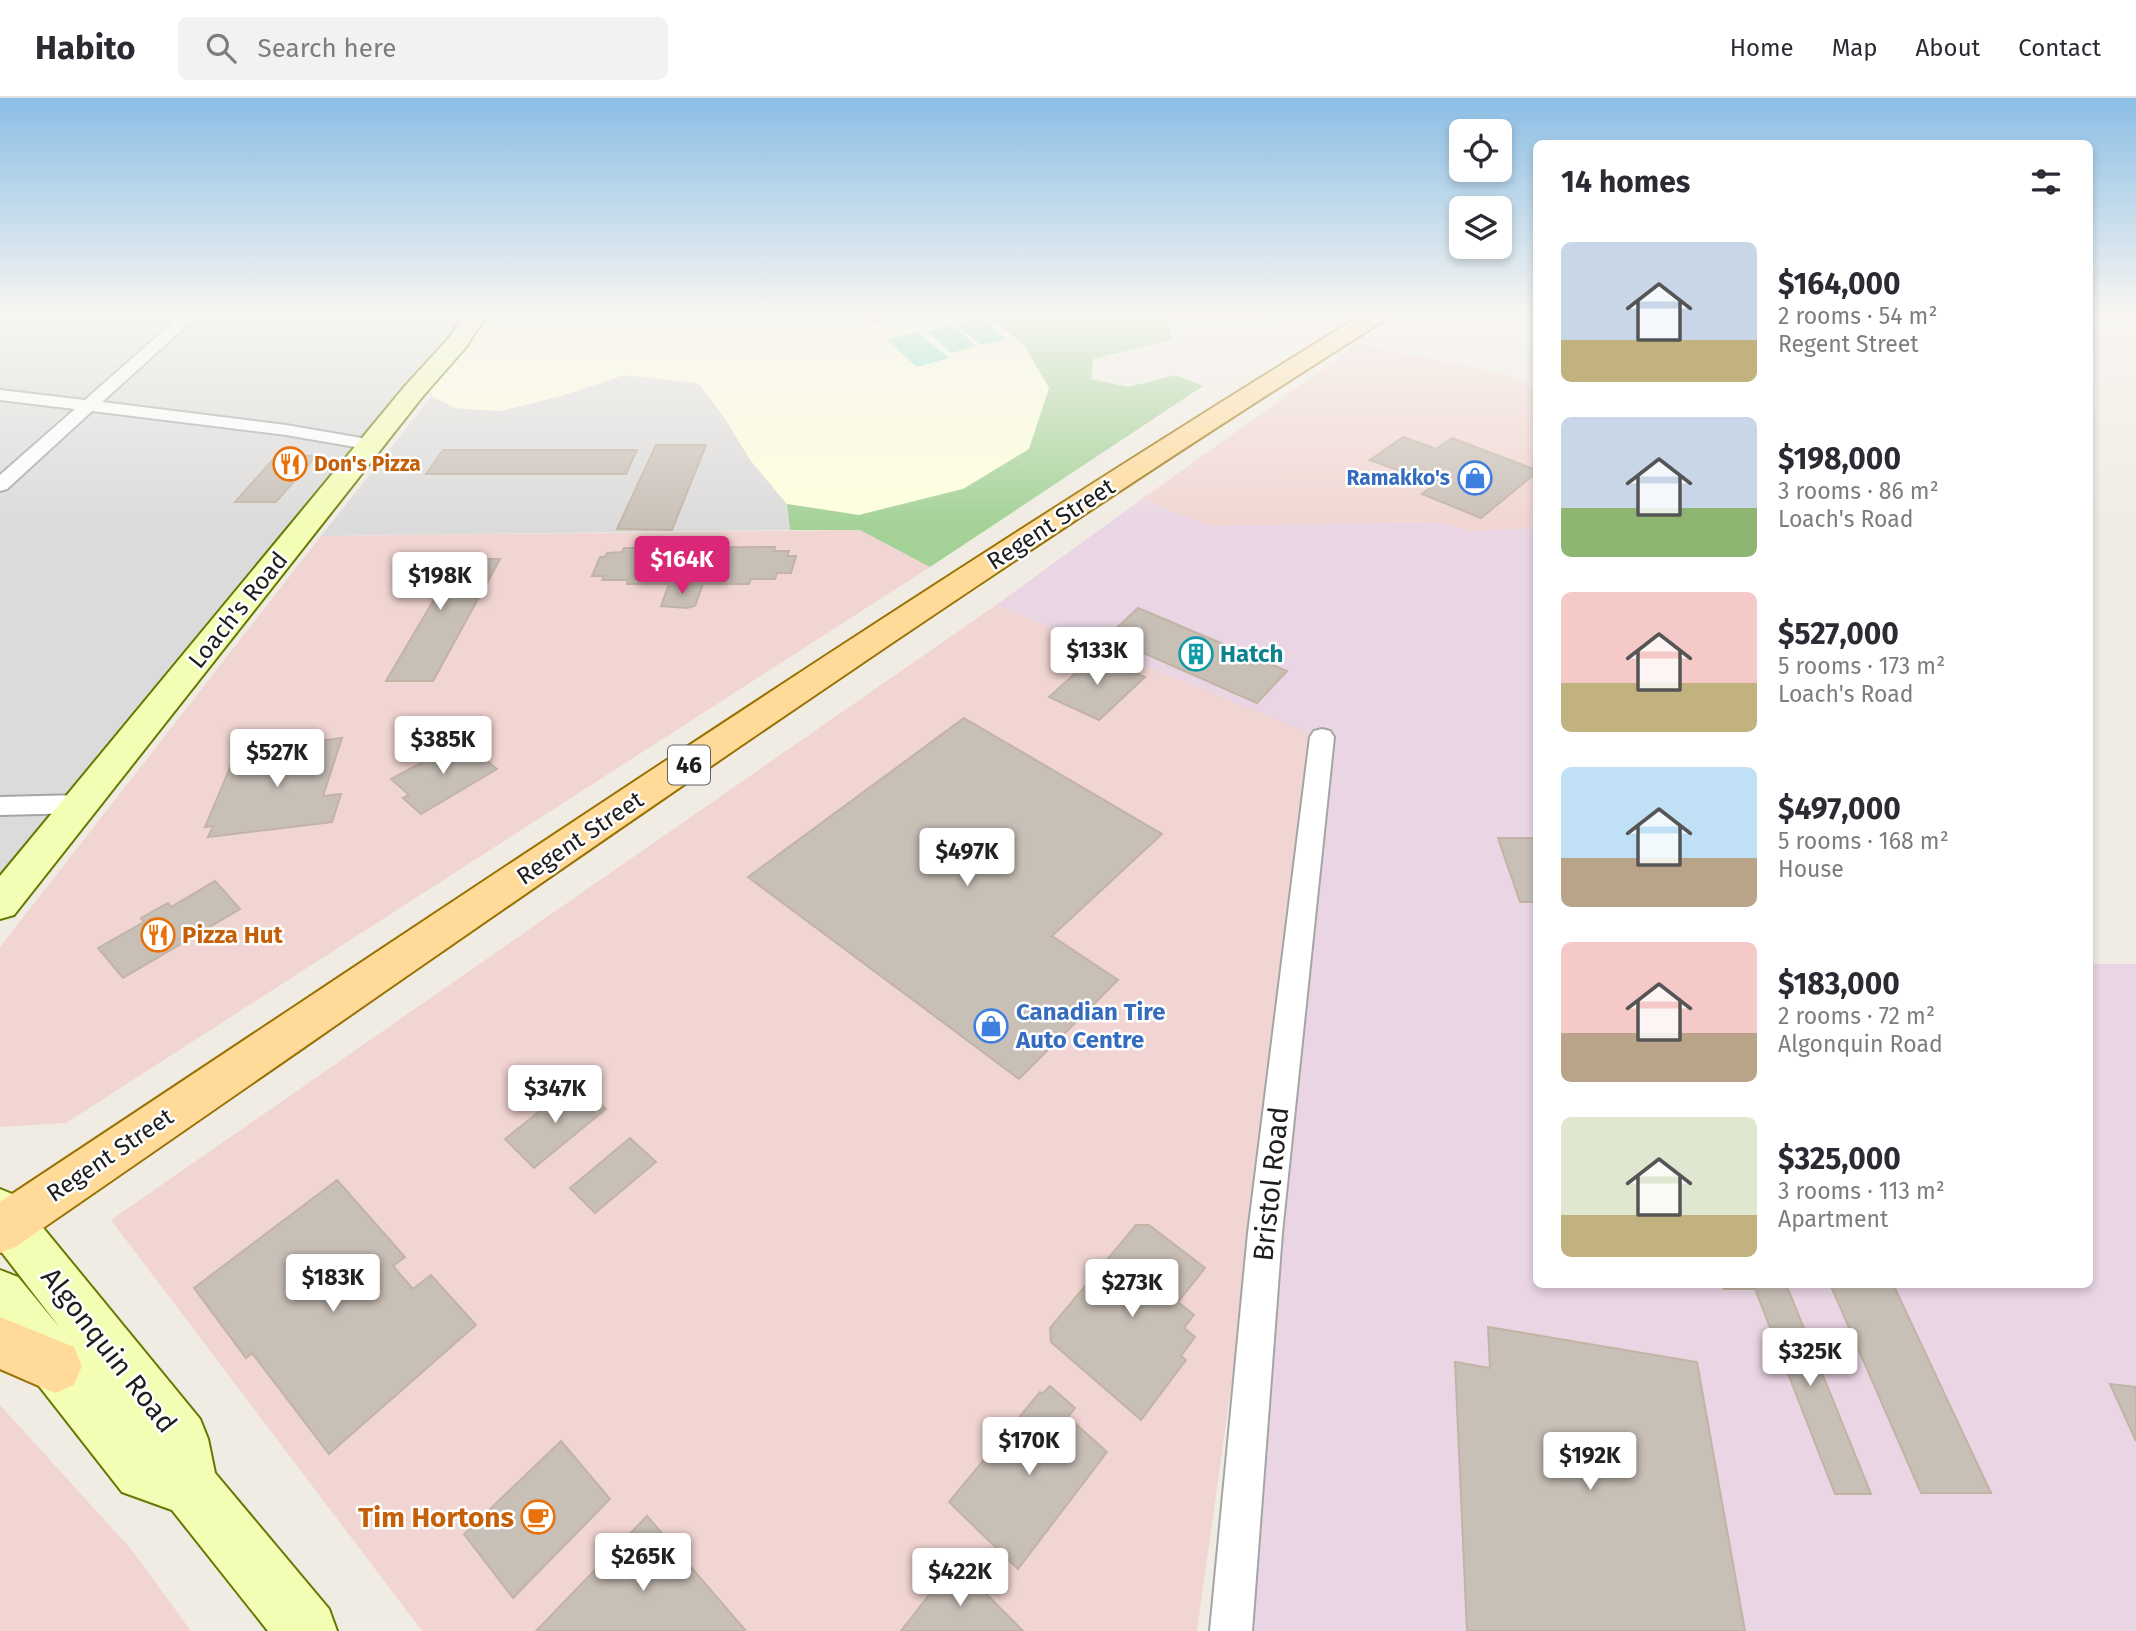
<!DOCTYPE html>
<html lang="en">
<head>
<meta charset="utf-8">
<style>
  body { margin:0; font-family:"Fira Sans",sans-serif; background:#f2f2f3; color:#2b2b33; height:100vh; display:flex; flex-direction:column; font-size:26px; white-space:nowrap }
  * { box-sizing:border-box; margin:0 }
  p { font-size:23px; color:#7c7c81 }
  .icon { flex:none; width:38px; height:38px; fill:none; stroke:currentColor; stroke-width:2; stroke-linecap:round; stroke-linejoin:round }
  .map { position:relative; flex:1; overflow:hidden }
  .panel { position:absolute; left:1533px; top:42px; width:560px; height:1148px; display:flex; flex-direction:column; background:#fff; border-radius:10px; box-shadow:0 4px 10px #0003 }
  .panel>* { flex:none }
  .fabs { position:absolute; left:1449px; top:21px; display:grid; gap:14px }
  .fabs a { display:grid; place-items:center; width:63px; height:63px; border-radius:10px; background:#fff; box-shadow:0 4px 10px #0003; font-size:35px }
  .price { position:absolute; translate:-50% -60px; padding:0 16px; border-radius:7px; background:#fff; color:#222; font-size:23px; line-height:46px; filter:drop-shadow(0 2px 4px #0008) }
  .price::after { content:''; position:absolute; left:50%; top:42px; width:21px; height:16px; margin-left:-10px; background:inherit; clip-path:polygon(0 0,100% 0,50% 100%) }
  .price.active { background:#db2777; color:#fff }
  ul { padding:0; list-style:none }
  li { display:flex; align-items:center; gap:21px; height:175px; padding:0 28px }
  li span { display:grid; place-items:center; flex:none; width:196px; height:140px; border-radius:10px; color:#555 }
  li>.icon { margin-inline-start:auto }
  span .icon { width:84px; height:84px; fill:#fffc; stroke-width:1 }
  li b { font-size:30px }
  h2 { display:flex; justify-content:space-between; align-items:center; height:84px; padding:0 28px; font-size:30px }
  header { display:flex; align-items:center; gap:42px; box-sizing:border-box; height:98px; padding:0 35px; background:#fff; border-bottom:2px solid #e1e1e2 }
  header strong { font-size:33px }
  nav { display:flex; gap:38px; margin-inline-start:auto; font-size:24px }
  .search { width:490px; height:63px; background:#f2f2f3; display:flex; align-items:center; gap:18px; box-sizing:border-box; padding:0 24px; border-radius:10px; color:#7c7c81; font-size:26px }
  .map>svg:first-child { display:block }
</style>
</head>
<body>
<header>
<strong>Habito</strong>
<div class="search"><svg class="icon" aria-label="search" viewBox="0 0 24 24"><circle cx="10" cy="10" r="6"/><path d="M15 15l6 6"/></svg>Search here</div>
<nav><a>Home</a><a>Map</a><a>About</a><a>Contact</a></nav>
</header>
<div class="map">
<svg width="2136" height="1533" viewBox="0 0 2136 1533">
  <rect width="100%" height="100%" fill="#f0ece3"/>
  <path fill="#dcdbdb" d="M0 218H475L458 244 0 806Z
    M624 277 698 285 724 319 751 363 787 406 790 432 321 438 432 298 455 310 500 313 561 298Z"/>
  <path fill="#f1d5d2" d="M1358 246 1517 279 1536 291V430L1470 433 1434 424 1209 428 1142 401Z
    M860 432 930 469 66 1025 0 1029V849L321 438Z
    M996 507 1322 639 1197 1533H422L111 1122Z
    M0 1307 131 1451 191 1533H0Z"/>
  <path fill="#e9d5e4" d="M1142 401 1209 428 1434 424 1470 433 1536 430V1186H2090V866H2136V1533H1231L1322 640 996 507Z"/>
  <path fill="#fdffdd" d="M475 218H985L1023 245 1050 290 1029 351 963 391 859 417 787 406 751 363 724 319 698 285 624 277 561 298 500 313 455 310 432 298 428 276 458 244Z"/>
  <path fill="#a3d196" d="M985 218H1163L1173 241 1093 261 1091 281 1128 289 1176 277 1203 288 930 469 860 432H790L787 406 859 417 963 391 1029 351 1049 290 1023 245Z"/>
  <path fill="#7de3c3" d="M980 220H981L1006 241 981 247 956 226Z
    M952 227 977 248 951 255 927 233Z
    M918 234 949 260 917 269 887 242Z"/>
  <path fill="#c8bfb6" stroke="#c2b4a5" stroke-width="2" d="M857 218H900L872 224Z
    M1403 339 1436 351 1452 340 1536 372V375L1481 420 1422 396 1435 386 1370 362Z
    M656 347H706L672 432 617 431Z
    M443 352H637L626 376H426Z
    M277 357 316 358 276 404H235Z
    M775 449 774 453H789L787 458H796L791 475H777L775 481H751L749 486H627L628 482H602L604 478H592L600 459H605L607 455 622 454 624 450Z
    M412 461H500L433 583H386L442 488H395Z
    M669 486H703L695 508 687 510 661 508Z
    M1138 510 1287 573 1257 605 1107 539Z
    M1092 556 1145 579 1099 622 1049 599 1078 573 1074 571Z
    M964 620 1162 736 1052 838 1118 882 1019 981 748 779Z
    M342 640 323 698 341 696 332 724 208 739 213 728 205 729 237 653Z
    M462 643 497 671 421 716 403 700 409 697 391 681Z
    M1498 740H1536V804H1520Z
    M215 783 240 811 123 880 98 850 144 824 141 820 168 805 171 809Z
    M576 984 606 1011 534 1070 505 1041Z
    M630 1040 656 1064 595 1115 570 1090Z
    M337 1082 405 1159 393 1168 413 1191 431 1177 476 1227 329 1356 252 1255 246 1260 194 1190Z
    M1136 1127H1149L1205 1170 1178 1204 1194 1217 1184 1230 1195 1239 1181 1258 1186 1262 1141 1322 1051 1244 1050 1230Z
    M1722 1186H1786L1871 1396H1835L1755 1191H1724Z
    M1830 1186H1893L1991 1395H1921Z
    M1488 1229 1697 1264 1745 1533H1467L1455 1264 1490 1270Z
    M2110 1286 2136 1289V1343Z
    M1050 1288 1075 1310 1068 1319 1107 1354 1018 1471 949 1404 1040 1294 1042 1296Z
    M561 1343 610 1401 513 1500 464 1436Z
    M647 1418 746 1533H536Z
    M955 1464 1023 1533H901Z"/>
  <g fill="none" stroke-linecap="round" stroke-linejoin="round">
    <defs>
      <path id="street" d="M180 218H197L102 304 286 327 373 342 382 347 373 352 286 337 92 313 7 391 0 393V377L75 311 0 302V292L85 302Z
        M1322 631 1330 633 1334 639 1282 1135 1252 1533H1210L1248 1135 1310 639 1314 633Z
        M81 697 90 700 94 706 90 712 81 715 0 717V699Z"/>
      <path id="secondary" d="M464 218H486L466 249 423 298 14 817 0 821V778L405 288 449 240Z
        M0 1091 17 1098 200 1321 208 1341 215 1375 329 1511 337 1533H268L172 1412 122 1394 0 1238V1172L18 1179 60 1230 0 1152Z"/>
      <path id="primary" d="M1360 218H1386L1383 223C918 517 470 836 17 1148L0 1155V1104C451 806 899 502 1360 218Z
        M0 1219 74 1249 82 1268 74 1287 55 1295 0 1271Z"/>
    </defs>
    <use href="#street" stroke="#a5a5a5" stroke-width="4"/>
    <use href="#secondary" stroke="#647a00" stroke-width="4"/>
    <use href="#primary" stroke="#987100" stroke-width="4"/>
    <use href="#street" fill="#fff" fill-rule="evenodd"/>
    <use href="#secondary" fill="#f4fdb4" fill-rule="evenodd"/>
    <use href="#primary" fill="#ffda99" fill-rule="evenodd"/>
  </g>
  <linearGradient id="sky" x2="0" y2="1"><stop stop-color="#8bbee5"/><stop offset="0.5" stop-color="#f8f6f2"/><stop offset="1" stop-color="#f8f6f2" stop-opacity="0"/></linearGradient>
  <rect width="2136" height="432" fill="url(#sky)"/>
  <defs>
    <symbol id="restaurant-ring" viewBox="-11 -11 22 22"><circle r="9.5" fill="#fff" stroke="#e8710a" stroke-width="1.5"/><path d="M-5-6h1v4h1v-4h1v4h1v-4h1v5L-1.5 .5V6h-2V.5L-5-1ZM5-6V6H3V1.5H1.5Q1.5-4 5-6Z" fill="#e8710a"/></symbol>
    <symbol id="shop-ring" viewBox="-11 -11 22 22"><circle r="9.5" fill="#fff" stroke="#3f7fe0" stroke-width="1.5"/><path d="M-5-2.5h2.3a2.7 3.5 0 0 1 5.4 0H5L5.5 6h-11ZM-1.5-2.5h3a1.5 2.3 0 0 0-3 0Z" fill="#3f7fe0"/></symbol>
    <symbol id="building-ring" viewBox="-11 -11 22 22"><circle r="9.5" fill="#fff" stroke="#0f9aa8" stroke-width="1.5"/><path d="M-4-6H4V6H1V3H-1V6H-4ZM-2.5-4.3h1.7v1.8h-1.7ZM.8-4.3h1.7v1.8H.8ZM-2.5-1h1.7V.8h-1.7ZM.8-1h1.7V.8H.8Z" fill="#0f9aa8"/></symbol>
    <symbol id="cafe-ring" viewBox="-11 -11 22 22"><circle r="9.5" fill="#fff" stroke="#e8710a" stroke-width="1.5"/><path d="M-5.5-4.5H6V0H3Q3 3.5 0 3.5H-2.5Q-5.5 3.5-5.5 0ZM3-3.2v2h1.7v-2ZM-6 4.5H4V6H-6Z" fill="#e8710a"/></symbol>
  </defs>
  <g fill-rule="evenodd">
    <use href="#restaurant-ring" x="271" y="347" width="38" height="38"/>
    <use href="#shop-ring" x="1456" y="361" width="38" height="38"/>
    <use href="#building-ring" x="1177" y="537" width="38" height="38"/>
    <use href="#restaurant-ring" x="139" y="818" width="38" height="38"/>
    <use href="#shop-ring" x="972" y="909" width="38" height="38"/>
    <use href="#cafe-ring" x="519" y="1400" width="38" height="38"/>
  </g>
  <g text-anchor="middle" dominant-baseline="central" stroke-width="5" stroke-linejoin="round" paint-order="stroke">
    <g font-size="21" font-weight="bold" fill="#c56008" stroke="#fff" text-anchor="start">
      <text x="314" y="366">Don's Pizza</text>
    </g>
    <g font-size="21" font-weight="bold" fill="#366cbe" stroke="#fff" text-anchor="end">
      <text x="1450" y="380">Ramakko's</text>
    </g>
    <rect fill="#fff" stroke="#626262" stroke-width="2" x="668" y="647.5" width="42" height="39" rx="5"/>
    <g font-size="23" font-weight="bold" fill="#1e1e1e">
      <text x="689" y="667">46</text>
    </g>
    <g font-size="24" fill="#1e1e1e" stroke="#fff">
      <text transform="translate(1051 426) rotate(-33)">Regent Street</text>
      <text transform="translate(238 512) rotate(-51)">Loach's Road</text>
      <text transform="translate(580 740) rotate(-34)">Regent Street</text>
      <text transform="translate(110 1057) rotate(-34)">Regent Street</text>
    </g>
    <g font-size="24" font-weight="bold" fill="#0d838f" stroke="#fff" text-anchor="start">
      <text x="1220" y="556">Hatch</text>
    </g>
    <g font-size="24" font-weight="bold" fill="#c56008" stroke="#fff" text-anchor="start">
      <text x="182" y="837">Pizza Hut</text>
    </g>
    <g font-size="24" font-weight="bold" fill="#366cbe" stroke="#fff" text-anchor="start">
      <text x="1016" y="914">Canadian Tire<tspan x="1016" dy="28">Auto Centre</tspan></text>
    </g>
    <g font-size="28" fill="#1e1e1e" stroke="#fff">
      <text transform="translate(1271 1086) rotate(-84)">Bristol Road</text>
      <text transform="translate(109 1252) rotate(52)">Algonquin Road</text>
    </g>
    <g font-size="28" font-weight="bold" fill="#c56008" stroke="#fff" text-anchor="end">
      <text x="514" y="1419">Tim Hortons</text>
    </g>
  </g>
</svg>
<div class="fabs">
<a><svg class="icon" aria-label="locate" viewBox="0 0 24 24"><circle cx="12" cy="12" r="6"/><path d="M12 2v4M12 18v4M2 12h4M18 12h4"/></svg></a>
<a><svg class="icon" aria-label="layers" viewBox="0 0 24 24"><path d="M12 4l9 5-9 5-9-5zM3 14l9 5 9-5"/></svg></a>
</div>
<b class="price active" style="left:682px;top:498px">$164K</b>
<b class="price" style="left:440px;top:514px">$198K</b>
<b class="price" style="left:1097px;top:589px">$133K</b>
<b class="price" style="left:443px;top:678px">$385K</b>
<b class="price" style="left:277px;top:691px">$527K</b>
<b class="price" style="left:967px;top:790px">$497K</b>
<b class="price" style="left:555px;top:1027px">$347K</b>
<b class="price" style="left:333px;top:1216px">$183K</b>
<b class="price" style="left:1132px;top:1221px">$273K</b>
<b class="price" style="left:1810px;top:1290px">$325K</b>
<b class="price" style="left:1029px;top:1379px">$170K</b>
<b class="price" style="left:1590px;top:1394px">$192K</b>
<b class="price" style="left:643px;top:1495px">$265K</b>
<b class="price" style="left:960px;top:1510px">$422K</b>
<section class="panel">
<h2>14 homes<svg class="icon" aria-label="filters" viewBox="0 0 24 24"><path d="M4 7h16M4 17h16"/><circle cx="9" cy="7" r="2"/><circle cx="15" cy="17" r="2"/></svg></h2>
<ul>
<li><span style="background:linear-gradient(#c9d6e8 70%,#c2b280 0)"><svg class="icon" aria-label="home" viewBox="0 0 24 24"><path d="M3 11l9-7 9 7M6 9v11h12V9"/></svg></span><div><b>$164,000</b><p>2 rooms · 54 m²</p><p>Regent Street</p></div></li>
<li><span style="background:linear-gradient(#c9d6e8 65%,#8fb573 0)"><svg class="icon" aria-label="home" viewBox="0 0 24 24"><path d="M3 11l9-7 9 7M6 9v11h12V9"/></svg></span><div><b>$198,000</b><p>3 rooms · 86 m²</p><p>Loach's Road</p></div></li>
<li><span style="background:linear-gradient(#f6c9c9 65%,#c2b280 0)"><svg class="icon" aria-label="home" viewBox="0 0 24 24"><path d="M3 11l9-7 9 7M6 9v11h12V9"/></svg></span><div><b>$527,000</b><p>5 rooms · 173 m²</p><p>Loach's Road</p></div></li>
<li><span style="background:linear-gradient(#bfe0f5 65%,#b9a48a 0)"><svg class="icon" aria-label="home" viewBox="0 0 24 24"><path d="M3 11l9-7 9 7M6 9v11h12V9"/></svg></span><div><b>$497,000</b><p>5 rooms · 168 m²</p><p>House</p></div></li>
<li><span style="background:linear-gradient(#f6c9c9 65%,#b9a48a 0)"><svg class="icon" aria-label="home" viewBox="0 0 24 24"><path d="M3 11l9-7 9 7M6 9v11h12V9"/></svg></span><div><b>$183,000</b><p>2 rooms · 72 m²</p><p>Algonquin Road</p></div></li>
<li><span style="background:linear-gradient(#dfe7d0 70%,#c2b280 0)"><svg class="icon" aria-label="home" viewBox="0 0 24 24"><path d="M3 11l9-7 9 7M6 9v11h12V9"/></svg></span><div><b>$325,000</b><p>3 rooms · 113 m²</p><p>Apartment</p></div></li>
</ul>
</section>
</div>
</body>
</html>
